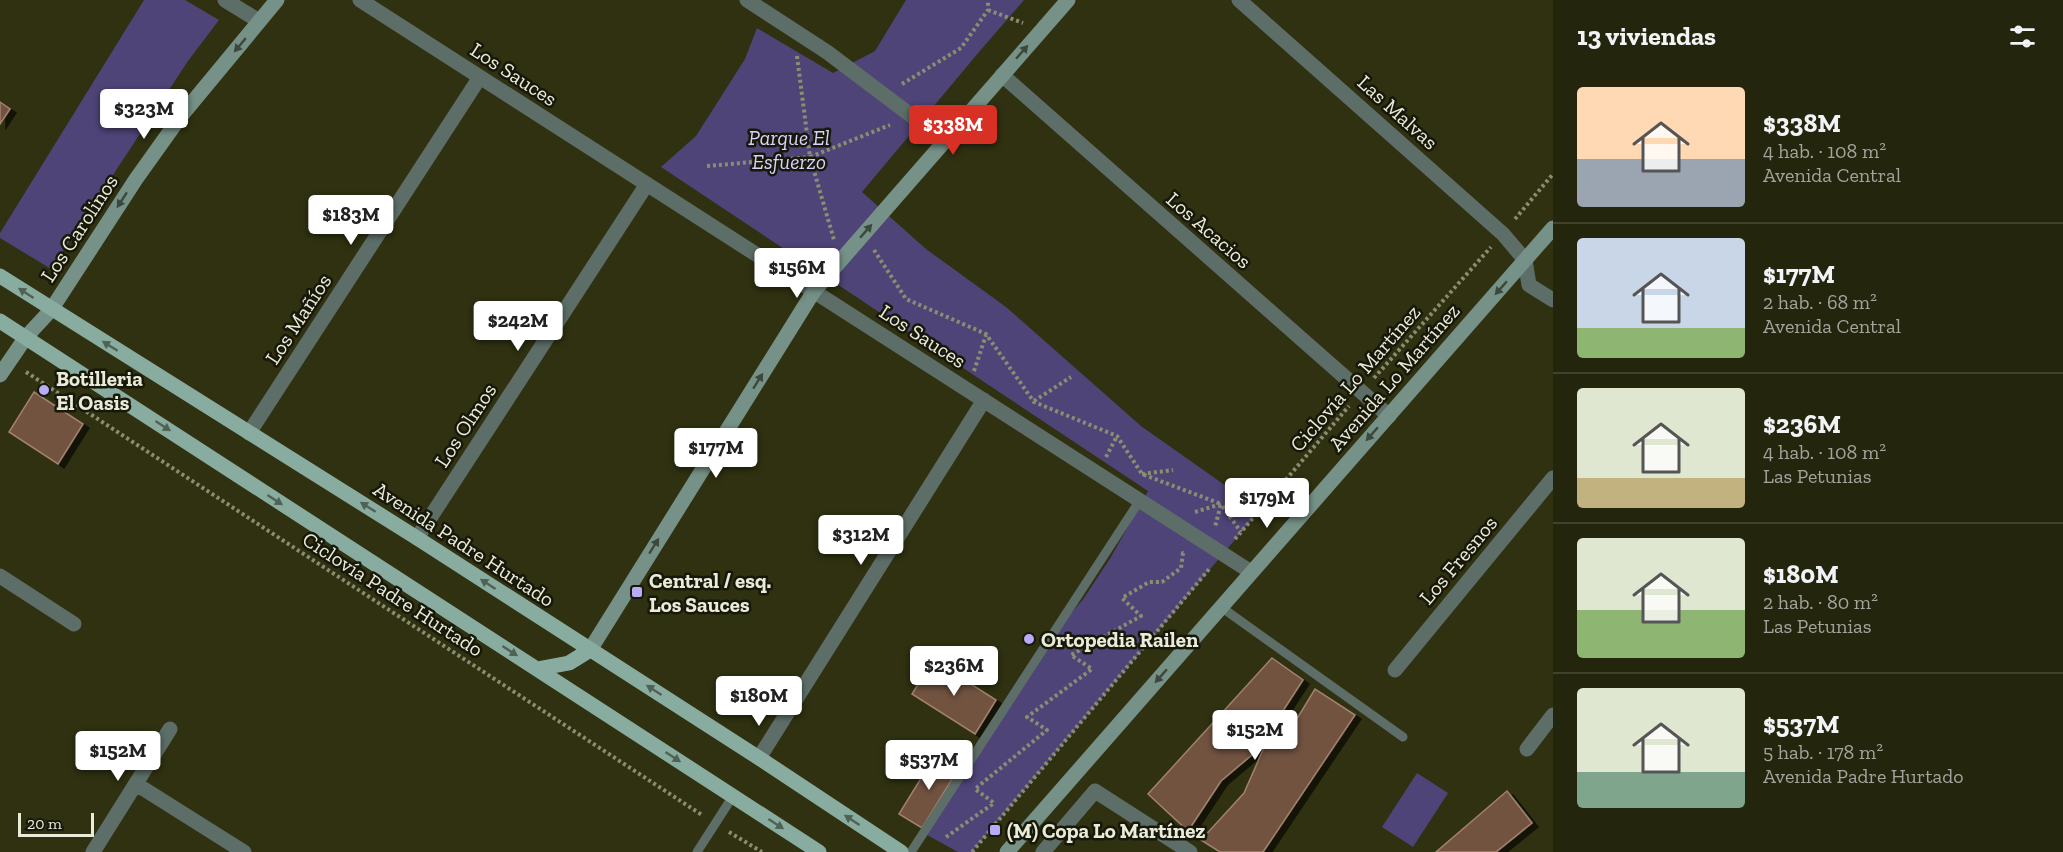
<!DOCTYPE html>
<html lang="es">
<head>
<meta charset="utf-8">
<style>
  body { margin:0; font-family:"Zilla Slab",serif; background:#2b2d16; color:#f1f3f6; height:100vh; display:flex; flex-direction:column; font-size:22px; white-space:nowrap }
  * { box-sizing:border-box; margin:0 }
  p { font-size:20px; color:#a3a59d }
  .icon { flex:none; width:33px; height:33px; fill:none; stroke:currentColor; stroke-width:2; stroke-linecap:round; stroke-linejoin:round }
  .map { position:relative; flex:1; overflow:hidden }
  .sheet { display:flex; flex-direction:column; background:#23250d; width:510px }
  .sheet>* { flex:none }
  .scale { position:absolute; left:18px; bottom:15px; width:76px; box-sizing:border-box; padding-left:6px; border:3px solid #eaecd9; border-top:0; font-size:16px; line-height:21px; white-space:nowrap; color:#eaecd9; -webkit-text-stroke:4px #17180a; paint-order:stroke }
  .price { position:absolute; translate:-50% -51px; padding:0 14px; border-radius:6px; background:#fff; color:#222; font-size:20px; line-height:39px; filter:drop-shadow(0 2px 3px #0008) }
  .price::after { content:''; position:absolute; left:50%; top:36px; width:18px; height:14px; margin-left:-9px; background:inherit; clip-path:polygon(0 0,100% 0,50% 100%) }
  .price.on { background:#d93025; color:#fff }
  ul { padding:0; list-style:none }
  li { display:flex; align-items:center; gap:18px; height:150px; padding:0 24px }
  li+li { border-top:2px solid #40422e }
  li span { display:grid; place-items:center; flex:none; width:168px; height:120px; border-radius:6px; color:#555 }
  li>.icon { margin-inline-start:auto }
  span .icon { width:72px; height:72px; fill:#fffc; stroke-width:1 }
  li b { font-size:26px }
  h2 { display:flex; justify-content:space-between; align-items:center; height:72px; padding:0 24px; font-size:26px }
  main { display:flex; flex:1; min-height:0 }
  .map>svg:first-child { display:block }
</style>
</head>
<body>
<main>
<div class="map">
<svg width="1553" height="852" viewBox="0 0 1553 852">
  <defs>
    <filter id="shadow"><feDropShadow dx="6" dy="4" stdDeviation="0" flood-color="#0009"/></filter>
  </defs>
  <rect width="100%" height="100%" fill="#2f3111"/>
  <path fill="#4e4477" d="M144 0H185L219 20 188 61 51 269 0 238V233Z
    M906 0H1024L979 52 862 192 926 249 1006 307 1141 426 1260 510 972 852H958L927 835 1046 643 1084 598 1111 557 1148 491 661 167 696 136 745 59 757 28 833 73 875 51Z
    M1417 773 1448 793 1413 847 1382 827Z"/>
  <path fill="#725341" stroke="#a2816e" stroke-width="1.5" filter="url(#shadow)" d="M0 102 10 109 0 124Z
    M34 392 83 424 58 464 9 432Z
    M1272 658 1303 680 1277 720 1292 727 1315 689 1355 715 1263 852H1220L1201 840 1244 793 1266 743 1221 781 1188 831 1148 794Z
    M933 660 996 700 975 734 912 694Z
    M936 754 959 768 922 828 899 814Z
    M1507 791 1532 823 1496 852H1436Z"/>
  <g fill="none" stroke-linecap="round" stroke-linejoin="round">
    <path stroke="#8b8d73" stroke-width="4" stroke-dasharray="3 3" stroke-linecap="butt" d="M988 10 1023 23
      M797 56 810 157 890 125
      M902 84 961 48 988 10V0
      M707 166 810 157 834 240
      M1515 219 1553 174
      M874 250 906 299 986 334 1034 402 1117 436 1142 474 1221 504 1215 527
      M974 371 986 335
      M26 372 702 815
      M1374 378 1491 247
      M1034 401 1071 377
      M1106 457 1117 436
      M1142 474 1173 470
      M1195 512 1221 504 1241 532
      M1235 539 1349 406
      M729 832 762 852
      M946 837 994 803 975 789 1047 730 1027 717 1092 669 1071 655 1141 616 1122 598 1149 582H1162L1181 568 1183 553 1186 554
      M972 852 1210 568"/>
    <path stroke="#5d6e68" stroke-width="9" d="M1221 607 1403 737
      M697 852 733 796
      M911 852 1140 500"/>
    <path stroke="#5d6e68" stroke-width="15" d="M225 0 259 21
      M360 0 1251 572
      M747 0 827 52 945 141
      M1239 0 1503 234 1525 260 1529 285 1553 300
      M1002 75 1389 416
      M249 433 480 77
      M417 538 647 184
      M0 576 74 624
      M1395 670 1553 478
      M1527 749 1553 715
      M759 758 984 400
      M136 784 244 852
      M93 852 170 729
      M1043 852 1095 791 1190 852"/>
    <path stroke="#769187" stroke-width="15" d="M0 375 26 337 51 310 136 179 181 116 277 0
      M590 650 814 291 1068 0
      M1007 852 1553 228"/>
    <path stroke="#89aca0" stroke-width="15" d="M0 276 417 538 759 758 901 852
      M0 321 819 852
      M537 669 569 663 590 650"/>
  </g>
  <defs><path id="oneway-solid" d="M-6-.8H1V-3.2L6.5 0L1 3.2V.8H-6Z" transform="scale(1.5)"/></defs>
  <g fill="#3d483c">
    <use href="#oneway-solid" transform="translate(240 45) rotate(130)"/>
    <use href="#oneway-solid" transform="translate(1022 52) rotate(-49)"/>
    <use href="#oneway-solid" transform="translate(122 200) rotate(123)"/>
    <use href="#oneway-solid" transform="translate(866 231) rotate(-49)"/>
    <use href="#oneway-solid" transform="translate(1501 288) rotate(131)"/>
    <use href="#oneway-solid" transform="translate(758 381) rotate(-58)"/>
    <use href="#oneway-solid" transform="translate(1372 434) rotate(131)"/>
    <use href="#oneway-solid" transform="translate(654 546) rotate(-58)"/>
    <use href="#oneway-solid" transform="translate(1161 676) rotate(131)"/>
  </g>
  <g fill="#506255">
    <use href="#oneway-solid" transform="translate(26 293) rotate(-147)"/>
    <use href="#oneway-solid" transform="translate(110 346) rotate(-148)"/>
    <use href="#oneway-solid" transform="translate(163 426) rotate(33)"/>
    <use href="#oneway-solid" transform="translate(275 500) rotate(33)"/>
    <use href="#oneway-solid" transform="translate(368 507) rotate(-148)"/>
    <use href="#oneway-solid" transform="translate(488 584) rotate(-147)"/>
    <use href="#oneway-solid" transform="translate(510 651) rotate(33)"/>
    <use href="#oneway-solid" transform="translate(654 690) rotate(-147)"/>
    <use href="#oneway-solid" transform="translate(673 757) rotate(33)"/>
    <use href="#oneway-solid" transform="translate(852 820) rotate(-147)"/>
    <use href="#oneway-solid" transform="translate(776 824) rotate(33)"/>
  </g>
  <g fill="#b8abf7" stroke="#17180a" stroke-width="2">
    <circle cx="44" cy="390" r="6"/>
    <rect x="631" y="586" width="12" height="12" rx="3"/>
    <circle cx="1029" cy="639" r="6"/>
    <rect x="989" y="824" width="12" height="12" rx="3"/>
  </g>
  <g text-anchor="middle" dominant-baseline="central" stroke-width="5" stroke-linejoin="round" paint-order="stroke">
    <g font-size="21" fill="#eaecd9" stroke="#17180a">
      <text transform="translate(514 74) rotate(33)">Los Sauces</text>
      <text transform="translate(1398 112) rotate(42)">Las Malvas</text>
      <text transform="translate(79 228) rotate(-57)">Los Carolinos</text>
      <text transform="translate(1209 230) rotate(41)">Los Acacios</text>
      <text transform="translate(298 319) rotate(-57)">Los Mañíos</text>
      <text transform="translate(923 336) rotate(33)">Los Sauces</text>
      <text transform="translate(1394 377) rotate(-49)">Avenida Lo Martínez</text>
      <text transform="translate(1355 378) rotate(-49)">Ciclovía Lo Martínez</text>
      <text transform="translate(465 425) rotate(-57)">Los Olmos</text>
      <text transform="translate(464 544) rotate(33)">Avenida Padre Hurtado</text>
      <text transform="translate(1458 560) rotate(-50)">Los Fresnos</text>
      <text transform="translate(393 594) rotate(33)">Ciclovía Padre Hurtado</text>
    </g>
    <g font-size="21" font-style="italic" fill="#d8d3fc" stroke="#17180a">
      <text x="789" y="137">Parque El<tspan x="789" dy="24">Esfuerzo</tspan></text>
    </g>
    <g font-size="21" font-weight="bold" fill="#eaecd9" stroke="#17180a" text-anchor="start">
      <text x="56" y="378">Botilleria<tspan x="56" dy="24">El Oasis</tspan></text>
      <text x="649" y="580">Central / esq.<tspan x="649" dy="24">Los Sauces</tspan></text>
      <text x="1041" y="639">Ortopedia Railen</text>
      <text x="1007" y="830">(M) Copa Lo Martínez</text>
    </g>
  </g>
</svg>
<div class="scale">20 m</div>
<b class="price" style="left:144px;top:140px">$323M</b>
<b class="price on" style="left:953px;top:156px">$338M</b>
<b class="price" style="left:351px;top:246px">$183M</b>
<b class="price" style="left:797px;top:299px">$156M</b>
<b class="price" style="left:518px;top:352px">$242M</b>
<b class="price" style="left:716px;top:479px">$177M</b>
<b class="price" style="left:1267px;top:529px">$179M</b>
<b class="price" style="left:861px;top:566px">$312M</b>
<b class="price" style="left:954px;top:697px">$236M</b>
<b class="price" style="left:759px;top:727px">$180M</b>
<b class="price" style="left:1255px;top:761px">$152M</b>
<b class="price" style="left:118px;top:782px">$152M</b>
<b class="price" style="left:929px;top:791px">$537M</b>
</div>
<section class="sheet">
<h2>13 viviendas<svg class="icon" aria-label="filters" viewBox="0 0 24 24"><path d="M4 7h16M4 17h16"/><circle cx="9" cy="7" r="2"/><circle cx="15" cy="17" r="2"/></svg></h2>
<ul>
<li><span style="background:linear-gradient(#ffd9b3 60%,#9aa5b1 0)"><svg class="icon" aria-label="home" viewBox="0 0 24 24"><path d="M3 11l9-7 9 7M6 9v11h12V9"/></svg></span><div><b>$338M</b><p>4 hab. · 108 m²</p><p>Avenida Central</p></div></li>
<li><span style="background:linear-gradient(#c9d6e8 75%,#8fb573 0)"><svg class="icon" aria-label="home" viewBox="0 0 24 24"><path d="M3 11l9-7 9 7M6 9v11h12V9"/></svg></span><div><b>$177M</b><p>2 hab. · 68 m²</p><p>Avenida Central</p></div></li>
<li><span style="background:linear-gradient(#dfe7d0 75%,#c2b280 0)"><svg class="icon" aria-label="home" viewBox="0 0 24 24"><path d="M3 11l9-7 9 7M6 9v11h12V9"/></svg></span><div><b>$236M</b><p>4 hab. · 108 m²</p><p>Las Petunias</p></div></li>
<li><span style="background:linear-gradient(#dfe7d0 60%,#8fb573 0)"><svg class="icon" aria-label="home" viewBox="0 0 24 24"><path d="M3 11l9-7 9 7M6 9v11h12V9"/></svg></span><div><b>$180M</b><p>2 hab. · 80 m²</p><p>Las Petunias</p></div></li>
<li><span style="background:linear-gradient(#dfe7d0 70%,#7fa58c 0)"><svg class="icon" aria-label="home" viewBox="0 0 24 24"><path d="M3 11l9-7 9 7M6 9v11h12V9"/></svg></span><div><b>$537M</b><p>5 hab. · 178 m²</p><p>Avenida Padre Hurtado</p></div></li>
</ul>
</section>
</main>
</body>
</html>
